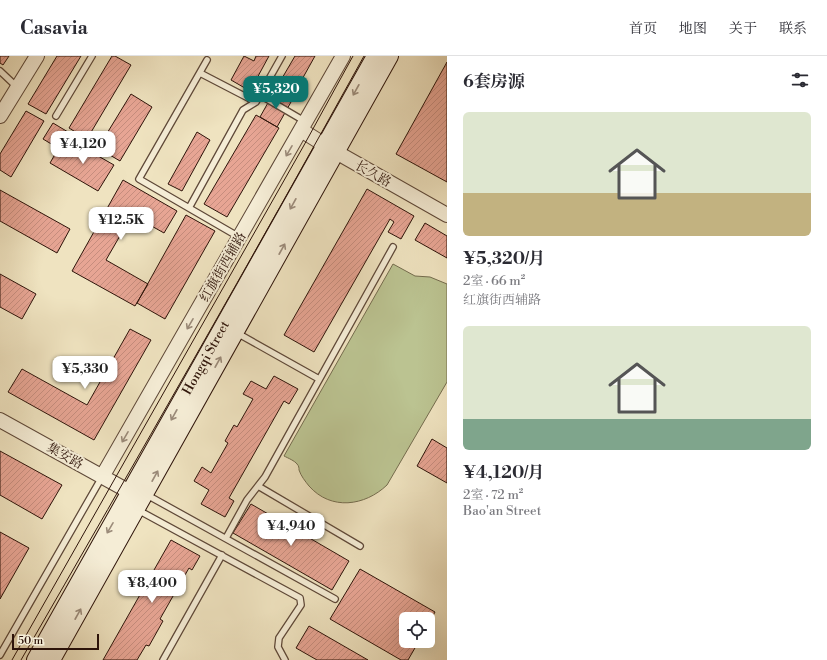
<!DOCTYPE html>
<html lang="zh">
<head>
<meta charset="utf-8">
<style>
  body { margin:0; font-family:"Libre Bodoni","Noto Serif SC",serif; background:#f2f2f3; color:#2b2b33; height:100vh; display:flex; flex-direction:column; font-size:15px; white-space:nowrap }
  * { box-sizing:border-box; margin:0 }
  p { font-size:13px; color:#7c7c81 }
  .icon { flex:none; width:22px; height:22px; fill:none; stroke:currentColor; stroke-width:2; stroke-linecap:round; stroke-linejoin:round }
  .map { position:relative; flex:1; overflow:hidden }
  .sheet { display:flex; flex-direction:column; background:#fff; width:380px }
  .sheet>* { flex:none }
  .controls { position:absolute; left:399px; top:556px; display:grid; gap:8px }
  .controls a { display:grid; place-items:center; width:36px; height:36px; border-radius:6px; background:#fff; box-shadow:0 4px 16px #0002; font-size:20px }
  .scale { position:absolute; left:12px; bottom:10px; width:87px; box-sizing:border-box; padding-left:4px; border:2px solid #2e140a; border-top:0; font-size:11px; line-height:14px; white-space:nowrap; color:#2e140a; -webkit-text-stroke:3px #f5edd6; paint-order:stroke }
  .price { position:absolute; translate:-50% -34px; padding:0 9px; border-radius:8px; background:#fff; color:#222; font-size:13px; line-height:26px; filter:drop-shadow(0 1px 2px #0008) }
  .price::after { content:''; position:absolute; left:50%; top:24px; width:12px; height:9px; margin-left:-6px; background:inherit; clip-path:polygon(0 0,100% 0,50% 100%) }
  .price.active { background:#0f766e; color:#fff }
  ul { padding:0; list-style:none }
  li { display:grid; align-content:center; gap:8px; height:212px; padding:0 16px }
  li span { display:grid; place-items:center; height:124px; border-radius:6px; color:#555 }
  li>.icon { margin-inline-start:auto }
  span .icon { width:72px; height:72px; fill:#fffc; stroke-width:1 }
  li b { font-size:17px }
  h2 { display:flex; justify-content:space-between; align-items:center; height:48px; padding:0 16px; font-size:17px }
  header { display:flex; align-items:center; gap:24px; box-sizing:border-box; height:56px; padding:0 20px; background:#fff; border-bottom:1px solid #e1e1e2 }
  header strong { font-size:19px }
  nav { display:flex; gap:22px; margin-inline-start:auto; font-size:14px }
  main { display:flex; flex:1; min-height:0 }
  .map>svg:first-child { display:block }
</style>
</head>
<body>
<header>
<strong>Casavia</strong>
<nav><a>首页</a><a>地图</a><a>关于</a><a>联系</a></nav>
</header>
<main>
<div class="map">
<svg width="447" height="604" viewBox="0 0 447 604">
  <defs>
    <pattern id="building-hatch" width="6" height="6" patternUnits="userSpaceOnUse"><rect width="6" height="6" fill="#e7a594"/><path d="M-1 1l2-2M0 6l6-6M5 7l2-2" fill="none" stroke="#c68d7e"/></pattern>
  </defs>
  <rect width="100%" height="100%" fill="#efe3c0"/>
  <filter id="stains"><feTurbulence type="fractalNoise" baseFrequency=".005" numOctaves="4"/><feColorMatrix values="0 0 0 0 .2 0 0 0 0 .09 0 0 0 0 .02 0 0 0 .5 -.17"/></filter>
  <radialGradient id="worn" r=".72"><stop offset=".6" stop-color="#630" stop-opacity="0"/><stop offset="1" stop-color="#630" stop-opacity=".3"/></radialGradient>
  <path fill="#bbc391" stroke="#746c4e" d="M393 208 415 220 430 221 447 228V326L387 429C365 450 331 455 309 430 305 425 301 420 299 414 299 412 299 410 297 408 295 405 288 402 284 400Z"/>
  <path fill="url(#building-hatch)" stroke="#2e140a" d="M0 0H9L3 9 0 7Z
    M57 0H81L46 58 28 48Z
    M112 0H115L131 9 87 83 69 72Z
    M244 0 254 5 256 0H269L250 35 231 24Z
    M295 0H315L290 45 274 36Z
    M447 6V126L396 98Z
    M274 36 291 46 277 71 260 61Z
    M131 38 152 51 120 105 98 92Z
    M26 55 44 65 11 121 0 114V98Z
    M256 59 279 72 227 161 204 148Z
    M53 67 73 79 63 95 43 83Z
    M197 76 210 84 182 135 168 128Z
    M70 84 114 109 98 135 50 107 58 93 63 95Z
    M123 124 177 155 164 177 132 159 106 204 148 228 135 250 72 215Z
    M367 133 414 160 401 183 388 176 394 166 390 163 314 296 284 279Z
    M0 134 70 173 57 197 0 165Z
    M186 159 215 175 165 263 137 247Z
    M425 167 447 180V202L415 184Z
    M0 218 36 238 22 263 0 251Z
    M130 273 151 284 94 384 8 336 22 313 87 349Z
    M274 320 298 333 289 348 284 345 229 442 234 445 225 461 201 448 209 434 194 425 202 411 211 417 228 387 225 385 234 369 237 371 253 343 243 338 251 325 266 333Z
    M432 383 447 392V427L417 410Z
    M0 395 62 429 42 463 0 439Z
    M251 448 349 505 332 534 233 477Z
    M0 476 29 492 0 543Z
    M171 484 200 500 192 514 189 512 160 563 163 565 149 590 146 589 137 604H103Z
    M360 513 435 556 428 569V563H406V585H419L408 604H401L330 563Z
    M309 570 368 604H317L296 592Z"/>
  <g fill="none" stroke-linecap="round" stroke-linejoin="round">
    <defs>
      <path id="service" d="M207 4 139 123 239 181
        M0 15 17 31
        M200 17 256 46
        M260 39 306 66
        M56 60 92 0
        M189 152 243 54 256 46 282 0
        M237 277 319 323
        M258 430 360 490
        M147 439 335 543
        M138 454 300 542 301 549 279 582 278 591 285 604
        M226 482 247 444 265 421 393 191
        M0 599 102 421
        M163 604 222 499"/>
      <path id="tertiary" d="M0 60 37 0
        M301 74 336 96 447 159
        M0 364 130 436
        M102 421 343 0"/>
      <path id="secondary" d="M35 604 375 0
        M52 604 390 0"/>
    </defs>
    <use href="#service" stroke="#5e4838" stroke-width="8"/>
    <use href="#tertiary" stroke="#5e4838" stroke-width="16"/>
    <use href="#secondary" stroke="#2e140a" stroke-width="18"/>
    <use href="#service" stroke="#f5edd6" stroke-width="5.5"/>
    <use href="#tertiary" stroke="#f5edd6" stroke-width="14"/>
    <use href="#secondary" stroke="#f5edd6" stroke-width="16"/>
    <path stroke="#2e140a" stroke-width="1" d="M12 604 303 91 353 0
      M21 604C137 403 252 203 364 0"/>
  </g>
  <defs><path id="oneway-shaft" d="M-6 0H5M1.5-3L5.5 0L1.5 3" fill="none" stroke-width="1.6" stroke-linecap="round" stroke-linejoin="round"/></defs>
  <g stroke="#9b8b7a">
    <use href="#oneway-shaft" transform="translate(356 34) rotate(119)"/>
    <use href="#oneway-shaft" transform="translate(289 95) rotate(120)"/>
    <use href="#oneway-shaft" transform="translate(293 148) rotate(119)"/>
    <use href="#oneway-shaft" transform="translate(282 193) rotate(-61)"/>
    <use href="#oneway-shaft" transform="translate(190 268) rotate(120)"/>
    <use href="#oneway-shaft" transform="translate(218 306) rotate(-61)"/>
    <use href="#oneway-shaft" transform="translate(174 359) rotate(119)"/>
    <use href="#oneway-shaft" transform="translate(125 381) rotate(120)"/>
    <use href="#oneway-shaft" transform="translate(155 420) rotate(-61)"/>
    <use href="#oneway-shaft" transform="translate(110 472) rotate(120)"/>
    <use href="#oneway-shaft" transform="translate(78 558) rotate(-61)"/>
  </g>
  <g text-anchor="middle" dominant-baseline="central" stroke-width="4" stroke-linejoin="round" paint-order="stroke">
    <g font-size="13" fill="#2e140a" stroke="#f5edd6">
      <text transform="translate(373 118) rotate(29)">长久路</text>
      <text transform="translate(223 211) rotate(-60)">红旗街西辅路</text>
      <text transform="translate(206 302) rotate(-61)">Hongqi Street</text>
      <text transform="translate(65 400) rotate(29)">集安路</text>
    </g>
  </g>
  <rect width="100%" height="100%" filter="url(#stains)"/>
  <rect width="100%" height="100%" fill="url(#worn)"/>
</svg>
<div class="controls">
<a><svg class="icon" aria-label="locate" viewBox="0 0 24 24"><circle cx="12" cy="12" r="6"/><path d="M12 2v4M12 18v4M2 12h4M18 12h4"/></svg></a>
</div>
<div class="scale">50 m</div>
<b class="price active" style="left:276px;top:54px">¥5,320</b>
<b class="price" style="left:83px;top:109px">¥4,120</b>
<b class="price" style="left:121px;top:185px">¥12.5K</b>
<b class="price" style="left:85px;top:334px">¥5,330</b>
<b class="price" style="left:291px;top:491px">¥4,940</b>
<b class="price" style="left:152px;top:548px">¥8,400</b>
</div>
<section class="sheet">
<h2>6套房源<svg class="icon" aria-label="filters" viewBox="0 0 24 24"><path d="M4 7h16M4 17h16"/><circle cx="9" cy="7" r="2"/><circle cx="15" cy="17" r="2"/></svg></h2>
<ul>
<li><span style="background:linear-gradient(#dfe7d0 65%,#c2b280 0)"><svg class="icon" aria-label="home" viewBox="0 0 24 24"><path d="M3 11l9-7 9 7M6 9v11h12V9"/></svg></span><div><b>¥5,320/月</b><p>2室 · 66 m²</p><p>红旗街西辅路</p></div></li>
<li><span style="background:linear-gradient(#dfe7d0 75%,#7fa58c 0)"><svg class="icon" aria-label="home" viewBox="0 0 24 24"><path d="M3 11l9-7 9 7M6 9v11h12V9"/></svg></span><div><b>¥4,120/月</b><p>2室 · 72 m²</p><p>Bao'an Street</p></div></li>
</ul>
</section>
</main>
</body>
</html>
